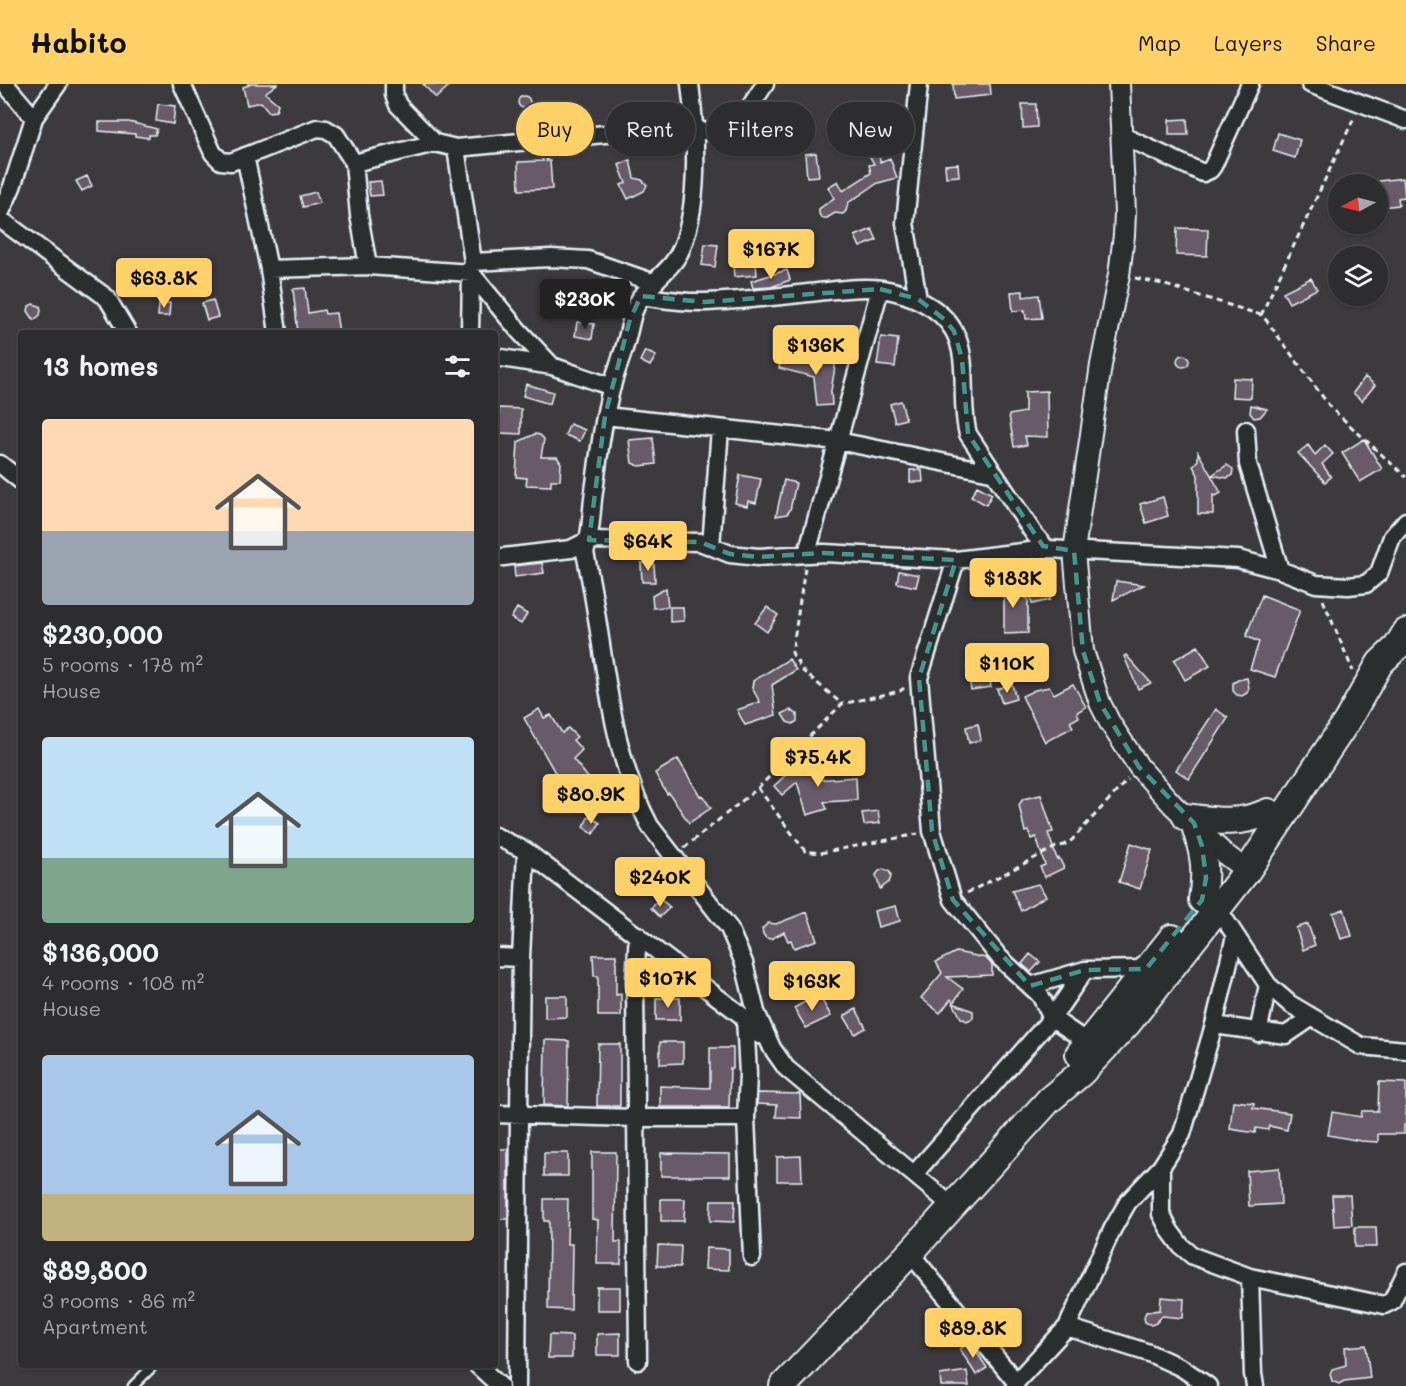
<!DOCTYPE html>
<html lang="en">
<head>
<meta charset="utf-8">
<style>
  body { margin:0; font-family:Mali,sans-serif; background:#39383b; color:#f1f3f6; height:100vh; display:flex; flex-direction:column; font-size:22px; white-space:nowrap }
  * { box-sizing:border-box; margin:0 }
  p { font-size:20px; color:#a7a7aa }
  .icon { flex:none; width:33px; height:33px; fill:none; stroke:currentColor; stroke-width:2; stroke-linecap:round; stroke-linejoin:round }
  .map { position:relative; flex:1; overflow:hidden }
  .panel { position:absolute; left:18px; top:246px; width:480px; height:1038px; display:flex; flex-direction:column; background:#2d2c2f; border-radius:6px; box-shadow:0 2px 4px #0004,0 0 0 2px #48484b }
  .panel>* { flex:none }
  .hud { position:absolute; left:516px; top:18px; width:570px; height:54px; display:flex; gap:12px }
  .needle { width:39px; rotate:263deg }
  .buttons { position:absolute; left:1328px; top:90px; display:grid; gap:12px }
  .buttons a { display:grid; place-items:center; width:60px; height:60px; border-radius:50%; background:#2d2c2f; box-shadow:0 2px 4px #0004,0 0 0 2px #48484b; font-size:30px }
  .price { position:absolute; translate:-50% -51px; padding:0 14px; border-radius:6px; background:#ffd166; color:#111; font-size:20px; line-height:39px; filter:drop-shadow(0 2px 3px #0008) }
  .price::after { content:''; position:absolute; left:50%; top:36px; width:18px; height:14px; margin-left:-9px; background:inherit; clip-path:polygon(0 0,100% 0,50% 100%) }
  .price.selected { background:#222; color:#fff }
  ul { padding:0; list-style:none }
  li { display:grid; align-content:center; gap:12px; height:318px; padding:0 24px }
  li span { display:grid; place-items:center; height:186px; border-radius:6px; color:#555 }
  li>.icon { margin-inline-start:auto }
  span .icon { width:108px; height:108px; fill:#fffc; stroke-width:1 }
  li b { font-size:26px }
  h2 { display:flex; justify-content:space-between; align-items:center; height:72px; padding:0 24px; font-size:26px }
  .tag { padding:0 21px; border-radius:27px; background:#2d2c2f; box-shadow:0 2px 4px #0004,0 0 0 2px #48484b; font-size:21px; line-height:54px }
  .tag.selected { background:#ffd166; color:#111 }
  header { display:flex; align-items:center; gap:36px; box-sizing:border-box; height:84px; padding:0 30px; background:#ffd166; color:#111 }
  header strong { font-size:28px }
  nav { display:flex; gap:33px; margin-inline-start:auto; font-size:21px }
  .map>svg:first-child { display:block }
</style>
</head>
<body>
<header>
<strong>Habito</strong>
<nav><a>Map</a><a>Layers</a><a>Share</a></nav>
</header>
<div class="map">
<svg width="1406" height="1302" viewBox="0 0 1406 1302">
  <rect width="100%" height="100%" fill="#3c3a3f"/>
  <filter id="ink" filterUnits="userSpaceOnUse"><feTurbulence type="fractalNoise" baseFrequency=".0167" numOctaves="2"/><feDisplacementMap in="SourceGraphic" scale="12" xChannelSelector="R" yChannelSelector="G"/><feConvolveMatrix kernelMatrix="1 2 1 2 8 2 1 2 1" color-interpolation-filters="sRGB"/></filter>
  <g filter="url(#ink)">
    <path fill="#675a68" stroke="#e8f1f8" stroke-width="1.5" d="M248 0H277L265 9 278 20 276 27 269 28 261 18 247 21 243 3 249 1Z
      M423 0H451L436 14Z
      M953 0H990L991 11 954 15Z
      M518 18a6 6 0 1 1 12 0a6 6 0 1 1-12 0Z
      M158 20 175 22 173 40 156 37Z
      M1022 20H1036L1037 43 1023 44Z
      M1187 35 1188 51H1169V36Z
      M99 38H129L157 45 155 51H149V54L135 52V50L99 47Z
      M1278 49 1300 56 1295 74 1273 67Z
      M872 58 878 61 880 78 890 74 897 94 878 99 848 119 846 127 843 130 835 129 827 134H822L819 130V125L834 114 828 103 838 97 843 107 871 89 869 81 874 80 865 64 868 59Z
      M553 65 546 77H550L552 105 519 106 518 78 543 77 540 67Z
      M816 69 819 92 807 93 805 70Z
      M630 76 634 94 642 96 647 101 644 107 628 115 621 101 626 99 619 81Z
      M958 80 959 92 946 93 945 81Z
      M87 92 92 102 82 107 76 97Z
      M1403 94 1405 113 1398 114 1399 121 1381 123 1379 97Z
      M381 97 383 111 370 112 368 98Z
      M316 108 320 119 303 123 300 112Z
      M1177 144 1208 145 1207 172 1176 171Z
      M872 145 877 156 860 163 855 152Z
      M705 160 718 161 715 183 702 181Z
      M756 179 757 191 734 193 733 181Z
      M787 186 790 196 771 203 753 204 751 197Z
      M1311 194 1317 205 1289 219 1283 208Z
      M305 204 308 229 324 226 325 230 336 229 339 249H298L293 205Z
      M1023 207V213L1039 211 1042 234 1026 235 1025 226 1013 227 1011 208Z
      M213 216 218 233 207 236 202 219Z
      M159 219H170L169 232H158Z
      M33 220 40 222 41 226 40 231 34 236 28 227 29 222Z
      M577 238 594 240 592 255 575 252Z
      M881 253 898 255 895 283 877 281Z
      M645 267 656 272 650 282 640 277Z
      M824 269 837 271 831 307 832 321 817 322 814 293 779 284 781 273 822 283Z
      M1177 277a6 6 0 1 1 12 0a6 6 0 1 1-12 0Z
      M1365 293 1375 301 1362 317 1353 309Z
      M1233 294 1252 295 1251 314 1232 313Z
      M526 300 553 308 550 320 523 312Z
      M1047 307 1048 353 1025 352 1027 361 1014 363 1009 331 1025 328V308Z
      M901 317 906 335 895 338 890 320Z
      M1251 321 1267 325 1260 333 1254 334 1250 329Z
      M499 324 521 325V350L499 349Z
      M570 340 585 346 580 357 565 351Z
      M535 350 540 351 544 355 541 373H557L561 379 560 396H551V402L526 401 527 394 516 393 518 358Z
      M653 354 656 380 639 382 632 379 629 356Z
      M1364 355 1382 385 1360 398 1342 369Z
      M1308 361 1315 371 1325 361 1333 370 1322 380 1331 393 1325 398 1298 369Z
      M1198 368 1221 409 1216 412 1213 411V430H1198V391L1193 382 1198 376Z
      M1227 381 1233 385 1232 392 1227 394 1212 391Z
      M910 386H922L923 398H910Z
      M740 391 761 395 756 419 748 417 747 422 735 419Z
      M784 396 796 399 790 426 787 430 776 432Z
      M977 402 992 410 986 421 971 412Z
      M1163 413 1168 432 1146 439 1140 420Z
      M542 479 544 489 515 493 514 482Z
      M641 479H654L655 498H642Z
      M899 487 919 491 916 503 897 499Z
      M985 489 1028 515V549L1004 550V514Z
      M1116 497 1144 501 1113 516Z
      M1047 498 1050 516 1032 520 1028 502Z
      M666 504 668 523 653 524 652 512Z
      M1262 511 1300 526 1275 593 1250 585 1259 558 1246 552Z
      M670 523H683L684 537 670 538Z
      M767 523 778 531 767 548 755 539Z
      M517 524 527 530 521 540 511 534Z
      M1198 562 1210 582 1185 596 1174 576Z
      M1126 571 1151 599 1138 605 1124 572Z
      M789 575 796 586 772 601 776 631 745 641 737 626 760 618 752 604 753 597Z
      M982 579 983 588 989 587 991 603 971 606 967 582Z
      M1247 594 1249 604 1247 609 1242 612 1237 611 1233 607V599L1238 596Z
      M1012 600 1016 615 1002 619 997 605Z
      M1073 600 1086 623 1077 628 1079 633 1070 638 1073 643 1045 658 1022 612 1035 606 1049 603 1054 610Z
      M539 625 544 634 551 631 562 649 568 644 577 653 573 656 582 666 573 675 590 696 572 710 557 692 524 634Z
      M1216 625 1228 634 1189 695 1176 686Z
      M790 626 797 630V637L793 640 787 638 782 630Z
      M978 640 981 656 969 659 966 643Z
      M678 675 700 712 702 711 711 724 689 739 669 709 667 710 655 689Z
      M818 677 813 683 816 696 856 693 857 716 824 718 827 725 807 731 797 698 782 711 774 702 793 684Z
      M1041 711 1053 748 1048 749 1057 775 1059 774 1064 784 1045 793 1040 783 1045 781 1036 753 1031 755 1029 747 1025 748 1019 721 1023 715Z
      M878 727 880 739 864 741 862 729Z
      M589 732 600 739 593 750 583 743Z
      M1131 759 1152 766 1140 805 1119 798Z
      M883 785 890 788 891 793 889 798 880 805 876 791 879 787Z
      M1038 800 1046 812 1021 827 1012 807Z
      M660 815 670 823 660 833 651 824Z
      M896 822 900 837 878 843 874 827Z
      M1344 825 1352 852 1341 855 1333 829Z
      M807 828 817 856 794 864 791 856 788 857 784 848 771 855 766 854 763 850 762 845 768 839 776 840Z
      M1308 840 1315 861 1303 866 1296 844Z
      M956 868 986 874 992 881V891L947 893 963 905 953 919 973 927V934L967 937 961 934 951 915 940 929 921 914 942 889 936 878Z
      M1030 870 1040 878 1031 888 1022 880Z
      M593 871H616V911L621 910V932H598V892H594Z
      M545 912H567V933L545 934Z
      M820 913 831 932 806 944 794 924 808 916 809 919Z
      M656 914H680V936H656Z
      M856 925 866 944 855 950 844 932Z
      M545 956 569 957 568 1022 544 1021Z
      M660 958H683V979L660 980Z
      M598 960H620V1022H597Z
      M710 964H733V984H730L729 1023H660V1002L710 1004Z
      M1379 998 1406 999V1041H1404V1050H1378V1058L1361 1057 1328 1051 1332 1028 1361 1033 1362 1027H1378Z
      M758 1009 800 1010 801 1034 776 1033 777 1021 757 1020Z
      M1233 1017 1254 1019 1253 1024 1290 1029 1287 1046 1269 1042 1268 1046 1256 1044 1255 1049 1230 1045Z
      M495 1065H508V1135H495Z
      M592 1068H616L615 1158H621V1180H597L598 1136 592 1135Z
      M544 1069H568V1092H544Z
      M661 1069 730 1070V1092H661Z
      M801 1072 802 1097H777V1073Z
      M1279 1084 1281 1120 1249 1122 1247 1087Z
      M1332 1111H1350L1352 1141 1334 1142Z
      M544 1115H568L567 1160H572L571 1226 548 1225 549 1137H544Z
      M661 1115H685L684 1137H661Z
      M711 1116H735L734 1138 710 1137Z
      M1355 1143H1376L1377 1163H1355Z
      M658 1161 681 1162 680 1183 657 1182Z
      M706 1164 729 1165V1186L705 1185Z
      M597 1203H620V1226H597Z
      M1161 1213 1184 1215 1183 1234 1162 1232 1156 1239 1151 1241 1145 1238 1144 1233 1146 1228 1160 1226Z
      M620 1249V1271H597V1250Z
      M549 1251 572 1252V1274H548Z
      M970 1258 987 1284 976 1291 960 1265Z
      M1366 1261 1370 1294 1344 1297 1339 1300 1332 1297 1330 1290 1332 1285 1346 1281 1345 1263Z
      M967 1287 969 1302H941L940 1291Z"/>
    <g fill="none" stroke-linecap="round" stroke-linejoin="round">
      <defs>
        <path id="service" d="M133 1302 154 1281"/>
        <path id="minor" d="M182 0 213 69 221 77 231 78 317 44 326 45 336 51 354 79 359 131 368 182
          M394 0V11L398 21 435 59 456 64 473 178 471 189 519 247 552 282 612 303
          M690 0C696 48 700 118 682 163 674 184 655 194 642 212 632 225 631 239 627 254 623 271 616 286 612 302 602 339 598 378 593 415 591 433 591 451 585 469 606 561 605 657 650 742L729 844 744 879 756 928 772 964 786 984 952 1122
          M1310 0 1406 36
          M34 34 58 0
          M1121 51 1203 89 1210 86 1213 82 1250 0
          M456 64 626 48 721 47 742 35 765 0
          M245 72 269 185 368 182 471 189 470 249
          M354 79 435 59
          M0 130 12 103 34 34 5 0
          M0 135 107 214 128 249
          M473 178 551 174 588 176 655 199
          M269 185 278 249
          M641 212C663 215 683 219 705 218 742 217 780 212 818 208 838 206 861 202 882 205 908 209 940 222 954 247 970 276 959 318 968 350L1034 450 1047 465
          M918 215 905 139 919 0
          M495 273 552 282
          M605 332 838 357 991 388
          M1246 346 1248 380 1280 486
          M0 380 21 397
          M711 462 720 345
          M807 469 880 205
          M495 474 571 465 589 456 700 458 730 470 758 473 824 469 956 476 1047 465 1238 475 1280 486 1316 500 1348 502 1366 500 1379 489 1392 453 1406 437
          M956 476 919 594 932 747 953 816 1000 874 1040 911 1052 934 1087 958
          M495 752 526 767 745 934 759 951
          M1218 825 1268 901 1290 920 1361 962 1406 966
          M495 873 521 874
          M1030 902 1085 886
          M745 934 748 990 746 1034 752 1173
          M1214 941 1286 951 1311 934
          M1258 949 1268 901
          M495 1030 635 1034H746
          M1161 1083V1130L1170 1147 1181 1162 1193 1172 1250 1193 1384 1221 1392 1217 1406 1188
          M915 1089 1052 934 1085 886 1146 885
          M910 1169 1016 1298 1015 1302
          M1250 1193 1253 1290 1255 1302
          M1067 1243 1113 1144 1128 1118 1161 1083 1182 1050 1214 941 1235 852
          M638 1277 635 894 638 851
          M477 1281 500 1302
          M1016 1298 1067 1243 1149 1269 1182 1284 1208 1302
          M517 1302 519 1029 521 874 526 767"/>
        <path id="tertiary" d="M1119 0 1125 129 1124 151 1119 191 1101 281 1074 467 1083 567 1100 619 1110 639 1139 683 1173 721 1222 768 1247 787"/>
        <path id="primary" d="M1186 733C1216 737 1239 741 1268 728
          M1194 739C1204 769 1207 785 1202 816
          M1079 970 1172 854
          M783 1302 910 1169 1049 1016 1081 989 1128 939 1247 787 1347 637 1380 579 1397 563 1406 548"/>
      </defs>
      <use href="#service" stroke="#e8f1f8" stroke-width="13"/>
      <use href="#minor" stroke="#e8f1f8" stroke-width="21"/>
      <use href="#tertiary" stroke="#e8f1f8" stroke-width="24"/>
      <use href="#primary" stroke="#e8f1f8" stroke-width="30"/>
      <path stroke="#e8f1f8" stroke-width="3" stroke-dasharray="6 4.5" stroke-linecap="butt" d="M1135 194 1162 200 1261 231 1266 236 1331 324 1406 393
        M1261 231 1355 32
        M805 484 792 569 803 587 842 620
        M1323 516 1353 587
        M758 704 805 767 820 769 918 750
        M684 764 758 704 842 620 900 607 904 604
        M967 809 1056 763 1064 761 1072 756 1128 695"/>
      <use href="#service" stroke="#2a2d2e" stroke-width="8"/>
      <use href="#minor" stroke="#2a2d2e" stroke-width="16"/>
      <use href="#tertiary" stroke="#2a2d2e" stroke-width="20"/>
      <use href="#primary" stroke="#2a2d2e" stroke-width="26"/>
    </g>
  </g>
  <path fill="none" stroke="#459590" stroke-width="4.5" stroke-dasharray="12 8" stroke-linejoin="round" d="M880 205 918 215 944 235 954 247 962 275 968 350 1043 462 1074 467 1083 567 1100 619 1139 683 1194 739 1202 762 1206 794 1202 816 1146 885 1085 886 1030 902 953 816 932 747 919 594 956 476 824 469 758 473 730 470 700 458 589 456 605 332 630 235 641 212 704 218Z"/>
</svg>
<div class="buttons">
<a><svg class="needle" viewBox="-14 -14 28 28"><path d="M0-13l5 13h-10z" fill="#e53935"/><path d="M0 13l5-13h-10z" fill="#a7a7aa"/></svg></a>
<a><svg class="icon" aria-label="layers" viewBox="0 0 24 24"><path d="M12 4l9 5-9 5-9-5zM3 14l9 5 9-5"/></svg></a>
</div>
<b class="price" style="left:771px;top:196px">$167K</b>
<b class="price" style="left:164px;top:225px">$63.8K</b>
<b class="price selected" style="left:585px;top:246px">$230K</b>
<b class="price" style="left:816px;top:292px">$136K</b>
<b class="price" style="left:648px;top:488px">$64K</b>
<b class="price" style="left:1013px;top:525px">$183K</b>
<b class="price" style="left:1007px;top:610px">$110K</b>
<b class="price" style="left:818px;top:704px">$75.4K</b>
<b class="price" style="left:591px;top:741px">$80.9K</b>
<b class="price" style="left:660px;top:824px">$240K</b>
<b class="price" style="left:668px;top:925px">$107K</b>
<b class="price" style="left:812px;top:928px">$163K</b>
<b class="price" style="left:973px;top:1275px">$89.8K</b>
<div class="hud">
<a class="tag selected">Buy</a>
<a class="tag">Rent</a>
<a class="tag">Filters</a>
<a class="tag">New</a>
</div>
<section class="panel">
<h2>13 homes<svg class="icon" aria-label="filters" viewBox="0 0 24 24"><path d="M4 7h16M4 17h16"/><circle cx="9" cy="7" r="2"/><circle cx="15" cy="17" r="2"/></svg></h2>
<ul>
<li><span style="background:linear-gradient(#ffd9b3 60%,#9aa5b1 0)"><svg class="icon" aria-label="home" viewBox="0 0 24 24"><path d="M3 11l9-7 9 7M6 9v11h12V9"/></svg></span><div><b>$230,000</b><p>5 rooms · 178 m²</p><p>House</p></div></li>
<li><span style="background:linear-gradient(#bfe0f5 65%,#7fa58c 0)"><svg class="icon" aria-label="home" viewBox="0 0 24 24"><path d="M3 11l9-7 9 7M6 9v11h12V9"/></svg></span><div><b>$136,000</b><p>4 rooms · 108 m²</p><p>House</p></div></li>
<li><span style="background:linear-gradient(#a9c7e8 75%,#c2b280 0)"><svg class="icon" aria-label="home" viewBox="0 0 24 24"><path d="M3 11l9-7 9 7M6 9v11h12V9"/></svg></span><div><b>$89,800</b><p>3 rooms · 86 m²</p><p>Apartment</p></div></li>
</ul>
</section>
</div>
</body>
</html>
